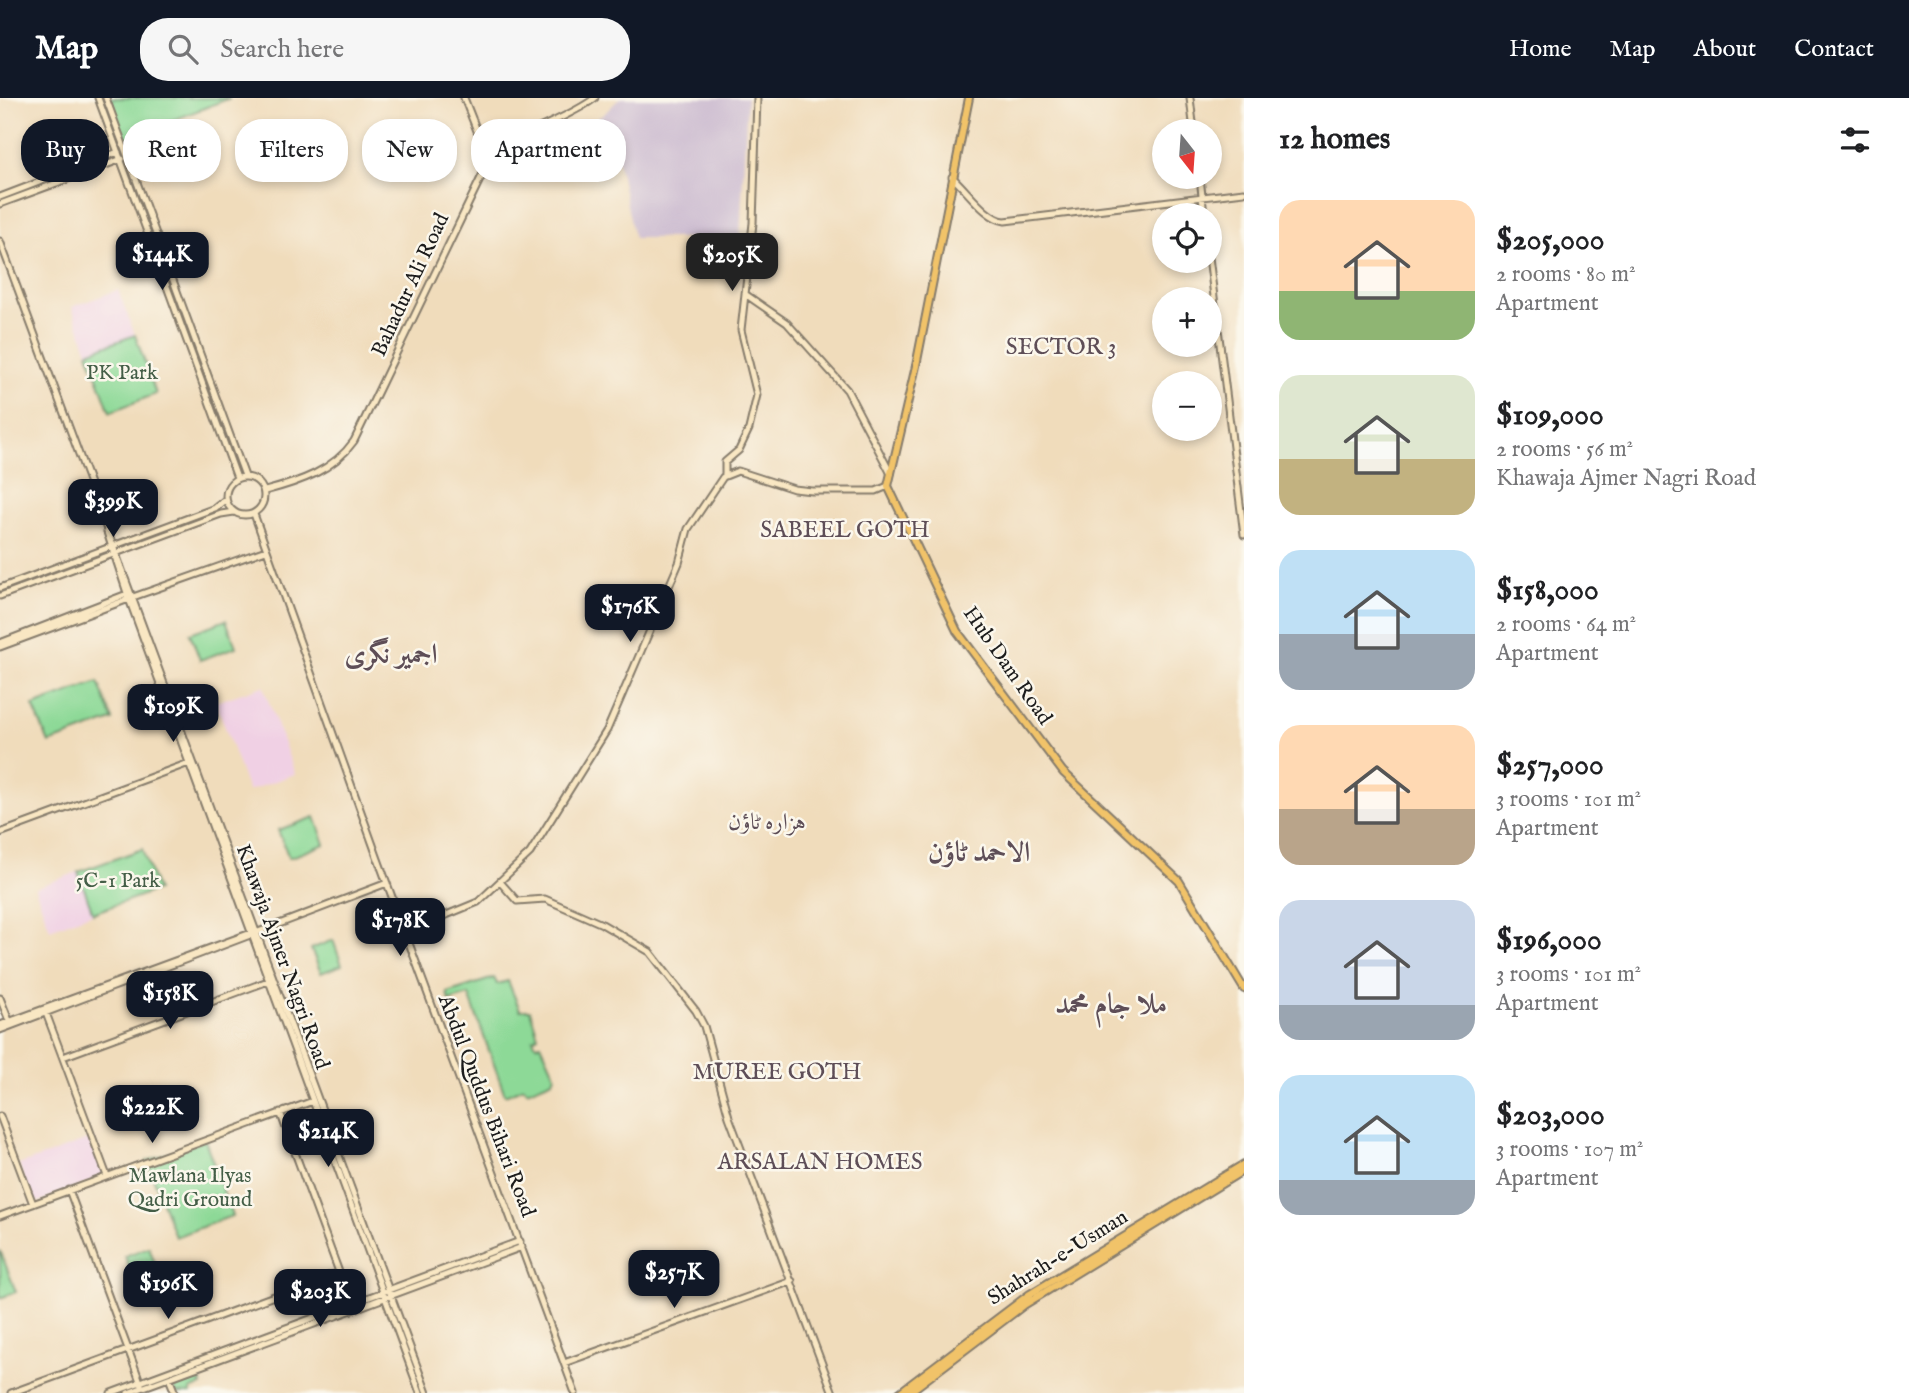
<!DOCTYPE html>
<html lang="en">
<head>
<meta charset="utf-8">
<style>
  body { margin:0; font-family:"IM FELL English",Amiri,serif; background:#f6f6f6; color:#202124; height:100vh; display:flex; flex-direction:column; font-size:26px; white-space:nowrap }
  * { box-sizing:border-box; margin:0 }
  p { font-size:23px; color:#757577 }
  .icon { flex:none; width:38px; height:38px; fill:none; stroke:currentColor; stroke-width:2; stroke-linecap:round; stroke-linejoin:round }
  .map { position:relative; flex:1; overflow:hidden }
  .panel { display:flex; flex-direction:column; background:#fff; width:665px }
  .panel>* { flex:none }
  .top-card { position:absolute; left:21px; top:21px; width:665px; height:63px; display:flex; gap:14px }
  .needle { width:46px; rotate:163deg }
  .fabs { position:absolute; left:1152px; top:21px; display:grid; gap:14px }
  .fabs a { display:grid; place-items:center; width:70px; height:70px; border-radius:50%; background:#fff; box-shadow:0 4px 10px #0003; font-size:35px }
  .price { position:absolute; translate:-50% -60px; padding:0 16px; border-radius:14px; background:#111827; color:#fff; font-size:23px; line-height:46px; filter:drop-shadow(0 2px 4px #0008) }
  .price::after { content:''; position:absolute; left:50%; top:42px; width:21px; height:16px; margin-left:-10px; background:inherit; clip-path:polygon(0 0,100% 0,50% 100%) }
  .price.selected { background:#222; color:#fff }
  ul { padding:0; list-style:none }
  li { display:flex; align-items:center; gap:21px; height:175px; padding:0 35px }
  li span { display:grid; place-items:center; flex:none; width:196px; height:140px; border-radius:21px; color:#555 }
  li>.icon { margin-inline-start:auto }
  span .icon { width:84px; height:84px; fill:#fffc; stroke-width:1 }
  li b { font-size:30px }
  h2 { display:flex; justify-content:space-between; align-items:center; height:84px; padding:0 35px; font-size:30px }
  .chip { padding:0 24px; border-radius:28px; background:#fff; box-shadow:0 4px 10px #0003; font-size:24px; line-height:63px }
  .chip.selected { background:#111827; color:#fff }
  header { display:flex; align-items:center; gap:42px; box-sizing:border-box; height:98px; padding:0 35px; background:#111827; color:#fff }
  header strong { font-size:33px }
  nav { display:flex; gap:38px; margin-inline-start:auto; font-size:24px }
  .search { width:490px; height:63px; background:#f6f6f6; display:flex; align-items:center; gap:18px; box-sizing:border-box; padding:0 24px; border-radius:28px; color:#757577; font-size:26px }
  main { display:flex; flex:1; min-height:0 }
  .map>svg:first-child { display:block }
</style>
</head>
<body>
<header>
<strong>Map</strong>
<div class="search"><svg class="icon" aria-label="search" viewBox="0 0 24 24"><circle cx="10" cy="10" r="6"/><path d="M15 15l6 6"/></svg>Search here</div>
<nav><a>Home</a><a>Map</a><a>About</a><a>Contact</a></nav>
</header>
<main>
<div class="map">
<svg width="1244" height="1295" viewBox="0 0 1244 1295">
  <rect width="100%" height="100%" fill="#fbf7ec"/>
  <filter id="ink" filterUnits="userSpaceOnUse"><feTurbulence type="fractalNoise" baseFrequency=".0143" numOctaves="2"/><feDisplacementMap in="SourceGraphic" scale="14" xChannelSelector="R" yChannelSelector="G"/><feConvolveMatrix kernelMatrix="1 2 1 2 8 2 1 2 1" color-interpolation-filters="sRGB"/></filter>
  <filter id="wash" filterUnits="userSpaceOnUse"><feTurbulence type="fractalNoise" baseFrequency=".00686" numOctaves="4" result="noise"/><feDisplacementMap in="SourceGraphic" scale="28" xChannelSelector="R" yChannelSelector="G"/><feGaussianBlur stdDeviation="1.57" result="paint"/><feColorMatrix in="noise" values="0 0 0 0 0 0 0 0 0 0 0 0 0 0 0 0 0 1.4 0 .05"/><feComposite in="paint" operator="in"/></filter>
  <g filter="url(#wash)">
    <rect width="100%" height="100%" fill="#f0dcbb"/>
    <path fill="#f0d0e4" d="M118 192 135 237 88 254 72 209Z
      M263 588 295 676 248 693 216 604Z
      M78 774 93 815 50 831 35 790Z
      M93 1040 107 1078 33 1106 19 1067Z"/>
    <path fill="#cebed1" d="M620 0H747L740 140H634L616 55 593 69 585 28 604 16Z"/>
    <path fill="#8dd997" stroke="#547a5a" stroke-width="2" d="M106 0H230L122 42Z
      M135 237 156 296 110 314 88 254Z
      M226 522 236 549 200 562 190 535Z
      M98 584 113 622 49 645 33 608Z
      M315 719 325 746 289 760 278 732Z
      M142 751 157 792 93 815 78 774Z
      M333 842 342 867 321 875 311 851Z
      M494 880 497 886 508 883 520 912H530L538 938 533 941 536 947 541 946 555 977 553 982 527 993 524 989 505 997 469 897 449 903 447 895Z
      M205 1042 232 1118 175 1139 147 1063Z
      M149 1149 159 1177 135 1186 125 1158Z
      M0 1152 16 1194 0 1200Z
      M197 1275 202 1287 190 1292 191 1295H176L172 1284Z"/>
  </g>
  <g filter="url(#ink)">
    <g fill="none" stroke-linecap="round" stroke-linejoin="round">
      <defs>
        <path id="secondary" d="M98 0 237 380
          M106 0 245 378
          M464 0 489 63
          M1190 0 1194 33
          M952 79C968 93 986 121 1005 123L1244 94
          M1200 79 1204 117
          M0 99 118 54
          M0 106 122 61
          M0 143 427 1295
          M1209 159 1244 437
          M745 196 787 225 847 292 891 376
          M725 378V364L739 352 749 331 757 297 741 232 753 125 757 0
          M226 398a19 19 0 1 1 38 0a19 19 0 1 1-38 0Z
          M265 393C299 384 333 373 354 343L489 63C518 32 562 25 595 0
          M254 416 378 761 575 1295
          M107 434 129 501 420 1295
          M0 490 215 410 226 401
          M0 498 221 416 234 414
          M133 499 266 452
          M0 545 127 496
          M0 549 129 501
          M0 735 189 665
          M501 785 517 803 545 801 602 826 650 854 696 913 704 928 729 1019 833 1295
          M405 834 478 804 530 755 607 632 679 465 688 431 723 379 738 373 794 391 812 393H876L888 388
          M0 900 10 925
          M46 915 107 1078
          M0 927 251 835
          M0 932 387 785
          M63 959 268 883
          M0 1018 33 1106
          M69 1092 141 1286
          M0 1118 313 1003
          M564 1265 792 1183
          M169 1280 175 1295
          M11 1295 339 1174 280 1014
          M111 1295 520 1143
          M128 1295 522 1149"/>
        <path id="primary" d="M969 0 916 268 888 388 957 533 1063 674 1179 783 1244 891
          M899 1295 1030 1196 1244 1066
          M908 1295 1024 1207 1244 1072"/>
      </defs>
      <use href="#secondary" stroke="#867c6c" stroke-width="9"/>
      <use href="#primary" stroke="#867c6c" stroke-width="10"/>
      <use href="#secondary" stroke="#f9e7c3" stroke-width="5"/>
      <use href="#primary" stroke="#f1c369" stroke-width="6"/>
    </g>
  </g>
  <g text-anchor="middle" dominant-baseline="central" stroke-width="5" stroke-linejoin="round" paint-order="stroke">
    <g font-size="21" fill="#1c1c1c" stroke="#fbf7ec">
      <text transform="translate(411 187) rotate(-65)">Bahadur Ali Road</text>
      <text transform="translate(1007 568) rotate(55)">Hub Dam Road</text>
      <text transform="translate(282 859) rotate(70)">Khawaja Ajmer Nagri Road</text>
      <text transform="translate(486 1008) rotate(69)">Abdul Quddus Bihari Road</text>
      <text transform="translate(1058 1160) rotate(-32)">Shahrah-e-Usman</text>
    </g>
    <g font-size="21" fill="#445e47" stroke="#fbf7ec">
      <text x="122" y="275">PK Park</text>
      <text x="118" y="783">5C-1 Park</text>
      <text x="190" y="1078">Mawlana Ilyas<tspan x="190" dy="24">Qadri Ground</tspan></text>
    </g>
    <g font-size="23" fill="#5e4e57" stroke="#fbf7ec">
      <text x="1061" y="249">SECTOR 3</text>
      <text x="845" y="432">SABEEL GOTH</text>
      <text x="767" y="724">ہزارہ ٹاؤن</text>
      <text x="777" y="974">MUREE GOTH</text>
      <text x="820" y="1064">ARSALAN HOMES</text>
    </g>
    <g font-size="28" font-weight="bold" fill="#5e4e57" stroke="#fbf7ec">
      <text x="391" y="557">اجمیر نگری</text>
      <text x="979" y="755">الاحمد ٹاؤن</text>
      <text x="1111" y="907">ملا جام محمد</text>
    </g>
  </g>
</svg>
<div class="fabs">
<a><svg class="needle" viewBox="-14 -14 28 28"><path d="M0-13l5 13h-10z" fill="#e53935"/><path d="M0 13l5-13h-10z" fill="#757577"/></svg></a>
<a><svg class="icon" aria-label="locate" viewBox="0 0 24 24"><circle cx="12" cy="12" r="6"/><path d="M12 2v4M12 18v4M2 12h4M18 12h4"/></svg></a>
<a>+</a>
<a>−</a>
</div>
<b class="price" style="left:162px;top:194px">$144K</b>
<b class="price selected" style="left:732px;top:195px">$205K</b>
<b class="price" style="left:113px;top:441px">$399K</b>
<b class="price" style="left:630px;top:546px">$176K</b>
<b class="price" style="left:173px;top:646px">$109K</b>
<b class="price" style="left:400px;top:860px">$178K</b>
<b class="price" style="left:170px;top:933px">$158K</b>
<b class="price" style="left:152px;top:1047px">$222K</b>
<b class="price" style="left:328px;top:1071px">$214K</b>
<b class="price" style="left:674px;top:1212px">$257K</b>
<b class="price" style="left:168px;top:1223px">$196K</b>
<b class="price" style="left:320px;top:1231px">$203K</b>
<div class="top-card">
<a class="chip selected">Buy</a>
<a class="chip">Rent</a>
<a class="chip">Filters</a>
<a class="chip">New</a>
<a class="chip">Apartment</a>
</div>
</div>
<section class="panel">
<h2>12 homes<svg class="icon" aria-label="filters" viewBox="0 0 24 24"><path d="M4 7h16M4 17h16"/><circle cx="9" cy="7" r="2"/><circle cx="15" cy="17" r="2"/></svg></h2>
<ul>
<li><span style="background:linear-gradient(#ffd9b3 65%,#8fb573 0)"><svg class="icon" aria-label="home" viewBox="0 0 24 24"><path d="M3 11l9-7 9 7M6 9v11h12V9"/></svg></span><div><b>$205,000</b><p>2 rooms · 80 m²</p><p>Apartment</p></div></li>
<li><span style="background:linear-gradient(#dfe7d0 60%,#c2b280 0)"><svg class="icon" aria-label="home" viewBox="0 0 24 24"><path d="M3 11l9-7 9 7M6 9v11h12V9"/></svg></span><div><b>$109,000</b><p>2 rooms · 56 m²</p><p>Khawaja Ajmer Nagri Road</p></div></li>
<li><span style="background:linear-gradient(#bfe0f5 60%,#9aa5b1 0)"><svg class="icon" aria-label="home" viewBox="0 0 24 24"><path d="M3 11l9-7 9 7M6 9v11h12V9"/></svg></span><div><b>$158,000</b><p>2 rooms · 64 m²</p><p>Apartment</p></div></li>
<li><span style="background:linear-gradient(#ffd9b3 60%,#b9a48a 0)"><svg class="icon" aria-label="home" viewBox="0 0 24 24"><path d="M3 11l9-7 9 7M6 9v11h12V9"/></svg></span><div><b>$257,000</b><p>3 rooms · 101 m²</p><p>Apartment</p></div></li>
<li><span style="background:linear-gradient(#c9d6e8 75%,#9aa5b1 0)"><svg class="icon" aria-label="home" viewBox="0 0 24 24"><path d="M3 11l9-7 9 7M6 9v11h12V9"/></svg></span><div><b>$196,000</b><p>3 rooms · 101 m²</p><p>Apartment</p></div></li>
<li><span style="background:linear-gradient(#bfe0f5 75%,#9aa5b1 0)"><svg class="icon" aria-label="home" viewBox="0 0 24 24"><path d="M3 11l9-7 9 7M6 9v11h12V9"/></svg></span><div><b>$203,000</b><p>3 rooms · 107 m²</p><p>Apartment</p></div></li>
</ul>
</section>
</main>
</body>
</html>
